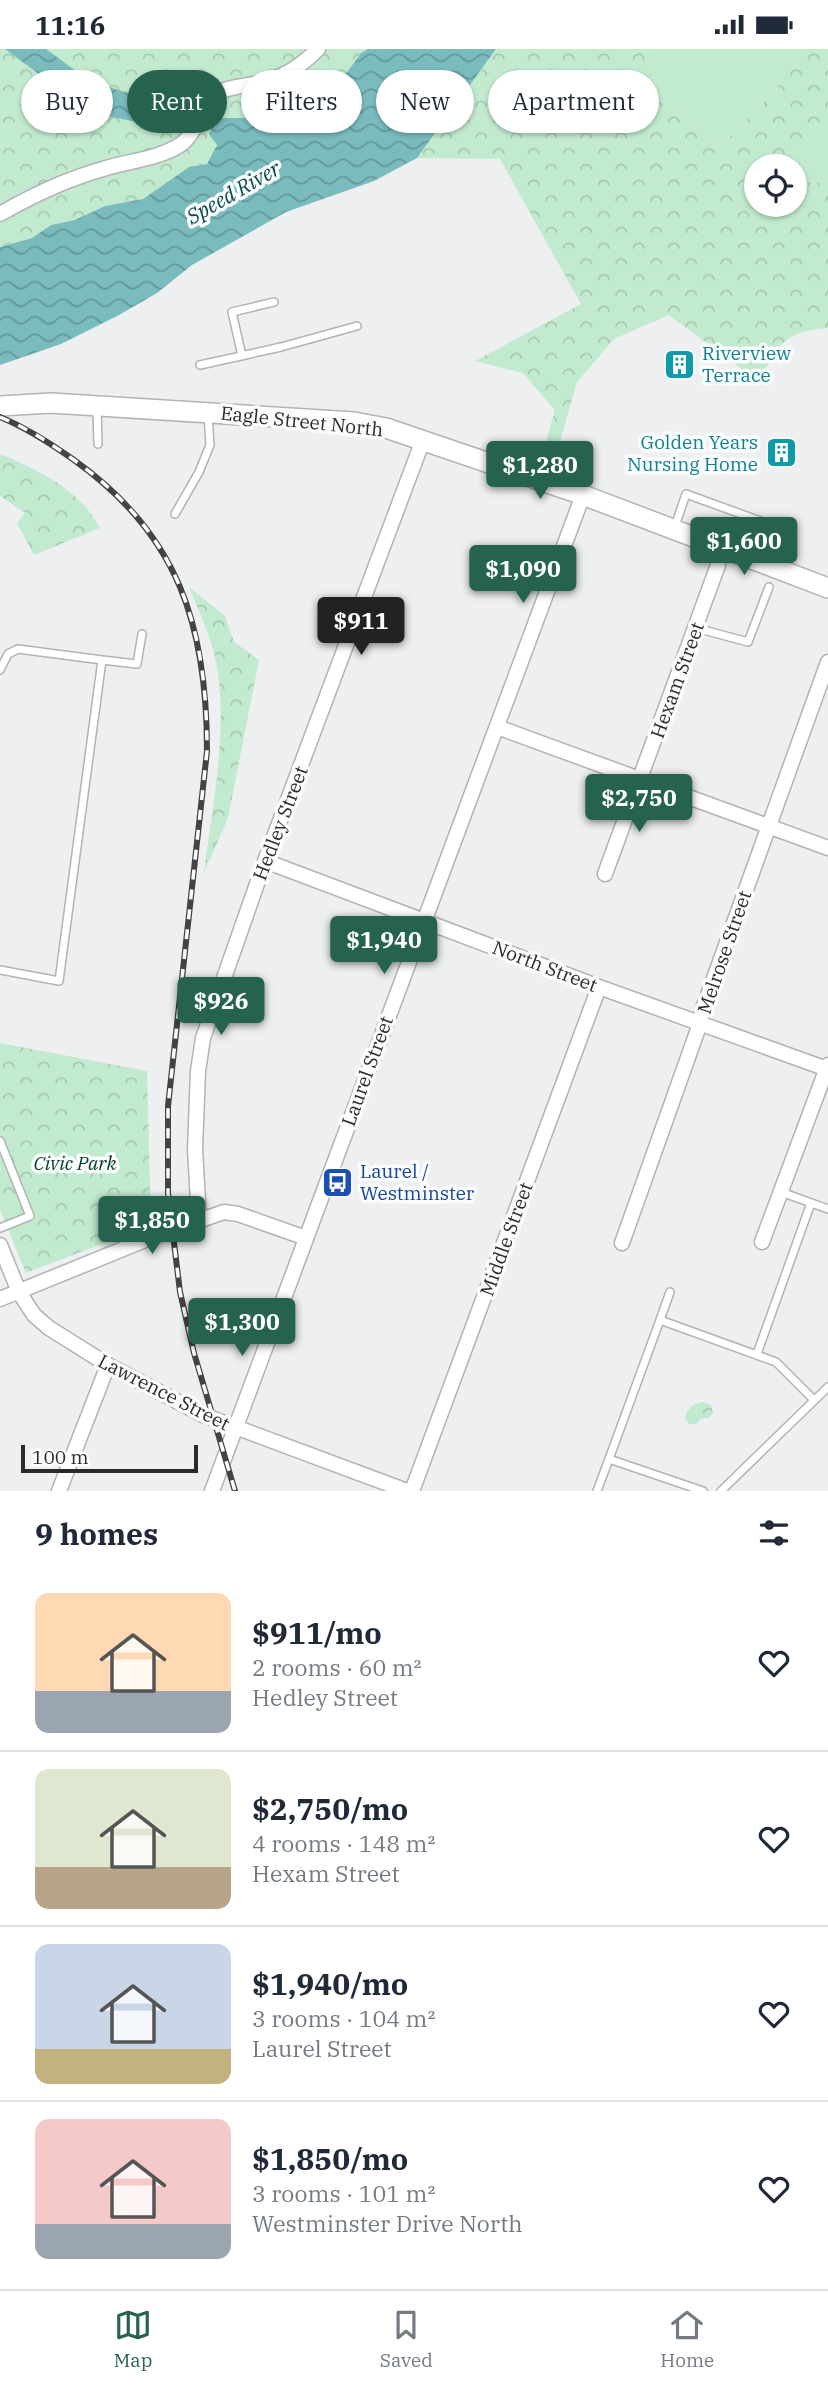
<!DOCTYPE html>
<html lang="en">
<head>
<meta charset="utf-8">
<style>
  body { margin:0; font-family:"IBM Plex Serif",serif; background:#f6f6f7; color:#1f2937; height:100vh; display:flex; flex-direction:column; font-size:26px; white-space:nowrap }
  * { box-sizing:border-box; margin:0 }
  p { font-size:23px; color:#747a83 }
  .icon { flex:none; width:38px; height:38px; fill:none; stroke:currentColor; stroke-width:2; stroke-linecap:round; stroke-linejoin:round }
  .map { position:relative; height:1442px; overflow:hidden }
  .details { display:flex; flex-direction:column; background:#fff; flex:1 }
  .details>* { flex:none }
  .guide { position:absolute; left:21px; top:21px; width:788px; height:63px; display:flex; gap:14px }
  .controls { position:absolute; left:744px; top:105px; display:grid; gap:14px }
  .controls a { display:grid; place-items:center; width:63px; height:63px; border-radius:50%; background:#fff; box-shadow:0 2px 5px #0004; font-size:35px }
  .scale { position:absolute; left:21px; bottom:18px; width:177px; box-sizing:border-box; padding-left:7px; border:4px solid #2a2a2b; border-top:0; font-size:19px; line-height:24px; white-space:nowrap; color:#2a2a2b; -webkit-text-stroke:5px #fbfcfe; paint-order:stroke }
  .price { position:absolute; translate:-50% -60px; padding:0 16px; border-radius:7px; background:#25634f; color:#fff; font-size:23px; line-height:46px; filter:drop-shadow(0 2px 4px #0008) }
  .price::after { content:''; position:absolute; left:50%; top:42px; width:21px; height:16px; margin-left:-10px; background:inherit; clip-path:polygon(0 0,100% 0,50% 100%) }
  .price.current { background:#222; color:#fff }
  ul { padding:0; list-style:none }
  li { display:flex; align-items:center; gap:21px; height:175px; padding:0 35px }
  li+li { border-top:2px solid #e0e1e3 }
  li span { display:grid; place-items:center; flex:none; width:196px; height:140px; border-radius:14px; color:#555 }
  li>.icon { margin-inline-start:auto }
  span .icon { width:84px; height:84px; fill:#fffc; stroke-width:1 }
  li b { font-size:30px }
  h2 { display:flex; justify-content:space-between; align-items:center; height:84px; padding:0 35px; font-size:30px }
  .pill { padding:0 24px; border-radius:32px; background:#fff; box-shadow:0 2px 5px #0004; font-size:24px; line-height:63px }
  .pill.current { background:#25634f; color:#fff }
  .status { display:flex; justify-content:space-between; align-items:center; height:49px; padding:0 35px; background:#fff; direction:ltr }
  .status svg { height:19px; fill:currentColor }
  .tab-bar { display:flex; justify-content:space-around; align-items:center; height:98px; border-top:2px solid #e0e1e3; background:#fff; font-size:19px; color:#747a83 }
  .tab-bar a { display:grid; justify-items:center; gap:4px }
  .tab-bar .current { color:#25634f }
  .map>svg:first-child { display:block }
</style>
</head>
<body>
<div class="status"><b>11:16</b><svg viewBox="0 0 49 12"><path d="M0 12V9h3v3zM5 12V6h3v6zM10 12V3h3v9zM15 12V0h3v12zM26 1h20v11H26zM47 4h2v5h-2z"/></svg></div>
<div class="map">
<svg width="828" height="1442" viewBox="0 0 828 1442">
  <defs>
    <pattern id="forest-crowns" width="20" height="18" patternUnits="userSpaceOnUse" patternTransform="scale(1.75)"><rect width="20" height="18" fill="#c2eace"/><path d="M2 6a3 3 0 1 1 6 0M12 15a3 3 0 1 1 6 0" fill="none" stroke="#a7c9b1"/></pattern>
    <pattern id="water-waves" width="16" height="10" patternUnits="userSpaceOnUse" patternTransform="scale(1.75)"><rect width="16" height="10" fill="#7abcbe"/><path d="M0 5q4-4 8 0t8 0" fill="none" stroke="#64999b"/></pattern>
  </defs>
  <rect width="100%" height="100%" fill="#eeeff0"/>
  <path fill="#c2eace" d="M642 0H788L777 40 720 98 657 41Z
    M819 77 828 78V134L795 133 794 126Z"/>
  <path fill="url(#forest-crowns)" d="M0 0H368L361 4 341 33 273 69H216L217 96 207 115 189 118 143 150 105 157 75 171 51 176 32 189 0 198Z
    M496 0H642L657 41 720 98 777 40 788 0H828V78H819L795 126 794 117H756V156H794L795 133 828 134V279C782 282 781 296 758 332L669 266 614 290 577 333 557 403H543L555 361 523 324 475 312 581 255 500 110 417 109Z
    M0 405C28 416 58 431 80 452 88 459 94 470 100 479L34 506 17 474 25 464 0 447Z
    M189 538 225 567 234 593 259 611 228 769 204 824C212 759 230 673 215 609 210 585 198 561 189 538Z
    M0 994 147 1022 151 1176 26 1224 0 1161Z
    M702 1353 711 1356 713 1364 709 1369 701 1370 696 1375H689L685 1370C686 1360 693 1355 702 1353Z"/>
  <path fill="url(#water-waves)" d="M5 0H46L91 33 196 64 187 84 90 63Z
    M368 0H496L417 109 374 132 286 163 192 216 157 244 119 266 61 295 0 316V198L32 189 51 176 75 171 105 157 143 150 189 118 207 115 217 96 209 85 216 69H273L340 33 361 4Z"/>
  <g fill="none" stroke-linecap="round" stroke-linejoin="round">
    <defs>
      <path id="lane" d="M242 307 232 263 274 253
        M200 316 281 298 357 277
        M97 360 98 395
        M175 465 199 423 210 396 208 366
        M674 480 686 445 788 482 778 520
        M696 579 748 593 769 538
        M102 611 137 615 142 585
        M0 621 8 605 18 600 102 611 59 932 0 921
        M0 1092 30 1167 0 1179
        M781 1143 828 1160
        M660 1271 670 1243
        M757 1305 811 1154
        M609 1410 660 1271 776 1313 814 1351
        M597 1442 609 1410 703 1442
        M721 1442 828 1338"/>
      <path id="street" d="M0 165C33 146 67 130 103 120 128 112 158 110 180 96 199 83 198 55 217 44 228 38 242 37 254 35 281 30 299 19 318 0
        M497 678 828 799
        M265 812 599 938 827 1020
        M605 825 718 516
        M199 1170 195 1100 198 1022 203 989 265 812 423 391
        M762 1193 828 1016
        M622 1194 697 983 703 960 828 613
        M0 1196 19 1243 34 1266 49 1279 108 1316 203 1366 407 1442
        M0 1250 155 1187 224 1163 238 1165 306 1189
        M59 1442 108 1316
        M212 1442 583 446
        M412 1442 599 938"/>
      <path id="secondary" d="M0 357 51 354 354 373 386 379 583 446 828 539"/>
    </defs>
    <use href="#lane" stroke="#b2b3b5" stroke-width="10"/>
    <use href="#street" stroke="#b2b3b5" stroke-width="17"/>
    <use href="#secondary" stroke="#b2b3b5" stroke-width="22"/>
    <use href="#lane" stroke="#fff" stroke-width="7"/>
    <use href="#street" stroke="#fff" stroke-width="14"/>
    <use href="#secondary" stroke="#fff" stroke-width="19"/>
    <defs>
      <path id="rail" d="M0 368C27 379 50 394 74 411 179 486 207 577 207 702L168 1057V1144L180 1243 194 1304 235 1442"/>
    </defs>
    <use href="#rail" stroke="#434344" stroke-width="6"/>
    <use href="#rail" stroke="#fbfcfe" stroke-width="3.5" stroke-dasharray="10" stroke-linecap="butt"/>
  </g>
  <defs>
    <symbol id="building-square" viewBox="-11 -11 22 22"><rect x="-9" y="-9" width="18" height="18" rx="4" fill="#0f9aa8" stroke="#fbfcfe"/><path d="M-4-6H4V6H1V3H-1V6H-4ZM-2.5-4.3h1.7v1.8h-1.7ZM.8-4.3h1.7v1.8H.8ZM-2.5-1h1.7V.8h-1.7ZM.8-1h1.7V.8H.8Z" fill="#fff"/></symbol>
    <symbol id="bus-square" viewBox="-11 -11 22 22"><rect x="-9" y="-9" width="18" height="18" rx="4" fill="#1a4fb4" stroke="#fbfcfe"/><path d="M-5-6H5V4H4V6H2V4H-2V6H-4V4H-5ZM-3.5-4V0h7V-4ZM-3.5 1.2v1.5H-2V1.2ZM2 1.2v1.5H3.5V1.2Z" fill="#fff"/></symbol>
  </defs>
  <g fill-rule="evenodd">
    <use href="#building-square" x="662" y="298" width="35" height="35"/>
    <use href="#building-square" x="764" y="386" width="35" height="35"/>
    <use href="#bus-square" x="320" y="1116" width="35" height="35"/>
  </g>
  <g text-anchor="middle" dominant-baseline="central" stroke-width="7" stroke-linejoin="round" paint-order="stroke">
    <g font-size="19" fill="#0d838f" stroke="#fbfcfe" text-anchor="start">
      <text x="702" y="304">Riverview<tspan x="702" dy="22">Terrace</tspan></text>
      <text x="758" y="393" text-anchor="end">Golden Years<tspan x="758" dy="22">Nursing Home</tspan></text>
    </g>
    <g font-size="19" fill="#2a2a2b" stroke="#fbfcfe">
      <text transform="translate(302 372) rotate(6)">Eagle Street North</text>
      <text transform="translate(677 631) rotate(-70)">Hexam Street</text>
      <text transform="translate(280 774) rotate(-69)">Hedley Street</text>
      <text transform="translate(724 903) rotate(-71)">Melrose Street</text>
      <text transform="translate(545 917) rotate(21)">North Street</text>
      <text transform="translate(367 1022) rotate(-70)">Laurel Street</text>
      <text transform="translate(506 1190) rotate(-70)">Middle Street</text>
      <text transform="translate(164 1343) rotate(27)">Lawrence Street</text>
    </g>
    <g font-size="19" font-style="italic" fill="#003c1e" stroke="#fbfcfe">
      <text x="75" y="1114">Civic Park</text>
    </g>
    <g font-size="19" fill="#164399" stroke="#fbfcfe" text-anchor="start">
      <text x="360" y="1122">Laurel /<tspan x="360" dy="22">Westminster</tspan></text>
    </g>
    <g font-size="21" font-style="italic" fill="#0b494b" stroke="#fbfcfe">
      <text transform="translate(233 143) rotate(-30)">Speed River</text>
    </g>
  </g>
</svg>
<div class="controls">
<a><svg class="icon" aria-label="locate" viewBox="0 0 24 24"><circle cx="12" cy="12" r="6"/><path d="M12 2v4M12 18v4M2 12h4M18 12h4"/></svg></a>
</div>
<div class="scale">100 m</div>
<b class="price" style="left:540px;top:452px">$1,280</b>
<b class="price" style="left:744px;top:528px">$1,600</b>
<b class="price" style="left:523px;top:556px">$1,090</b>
<b class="price current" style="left:361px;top:608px">$911</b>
<b class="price" style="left:639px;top:785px">$2,750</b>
<b class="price" style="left:384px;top:927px">$1,940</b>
<b class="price" style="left:221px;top:988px">$926</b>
<b class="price" style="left:152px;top:1207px">$1,850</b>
<b class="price" style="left:242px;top:1309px">$1,300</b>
<div class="guide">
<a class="pill">Buy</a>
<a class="pill current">Rent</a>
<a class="pill">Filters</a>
<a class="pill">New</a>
<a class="pill">Apartment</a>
</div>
</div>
<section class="details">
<h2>9 homes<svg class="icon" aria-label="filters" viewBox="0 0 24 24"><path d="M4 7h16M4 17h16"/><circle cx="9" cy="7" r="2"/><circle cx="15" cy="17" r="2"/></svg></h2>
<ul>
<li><span style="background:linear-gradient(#ffd9b3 70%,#9aa5b1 0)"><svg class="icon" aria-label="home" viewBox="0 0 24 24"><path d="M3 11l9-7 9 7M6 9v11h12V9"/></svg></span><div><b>$911/mo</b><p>2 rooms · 60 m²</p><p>Hedley Street</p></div><svg class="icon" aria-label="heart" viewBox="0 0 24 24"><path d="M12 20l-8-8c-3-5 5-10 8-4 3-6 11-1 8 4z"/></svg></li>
<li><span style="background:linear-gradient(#dfe7d0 70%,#b9a48a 0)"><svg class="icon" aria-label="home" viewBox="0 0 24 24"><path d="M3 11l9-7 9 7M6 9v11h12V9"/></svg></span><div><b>$2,750/mo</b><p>4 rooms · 148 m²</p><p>Hexam Street</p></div><svg class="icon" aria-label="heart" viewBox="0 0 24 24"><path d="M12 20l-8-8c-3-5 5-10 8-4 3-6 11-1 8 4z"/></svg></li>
<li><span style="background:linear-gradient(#c9d6e8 75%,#c2b280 0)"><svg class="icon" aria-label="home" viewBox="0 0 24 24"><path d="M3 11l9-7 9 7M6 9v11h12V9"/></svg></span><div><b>$1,940/mo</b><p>3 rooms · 104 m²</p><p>Laurel Street</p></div><svg class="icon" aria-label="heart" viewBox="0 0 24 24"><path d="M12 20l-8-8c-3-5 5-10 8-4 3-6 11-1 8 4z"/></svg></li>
<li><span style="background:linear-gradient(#f6c9c9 75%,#9aa5b1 0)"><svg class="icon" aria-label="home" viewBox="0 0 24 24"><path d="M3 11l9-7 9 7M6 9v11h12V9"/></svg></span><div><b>$1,850/mo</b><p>3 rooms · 101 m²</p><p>Westminster Drive North</p></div><svg class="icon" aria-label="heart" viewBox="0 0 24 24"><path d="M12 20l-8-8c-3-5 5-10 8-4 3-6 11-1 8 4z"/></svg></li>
</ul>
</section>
<nav class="tab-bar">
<a class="current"><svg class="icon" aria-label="map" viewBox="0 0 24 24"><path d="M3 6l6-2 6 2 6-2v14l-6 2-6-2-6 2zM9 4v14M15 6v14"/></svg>Map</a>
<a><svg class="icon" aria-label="saved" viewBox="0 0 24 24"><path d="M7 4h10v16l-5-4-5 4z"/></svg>Saved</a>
<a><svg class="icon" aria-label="home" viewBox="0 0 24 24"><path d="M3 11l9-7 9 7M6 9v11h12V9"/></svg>Home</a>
</nav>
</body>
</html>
